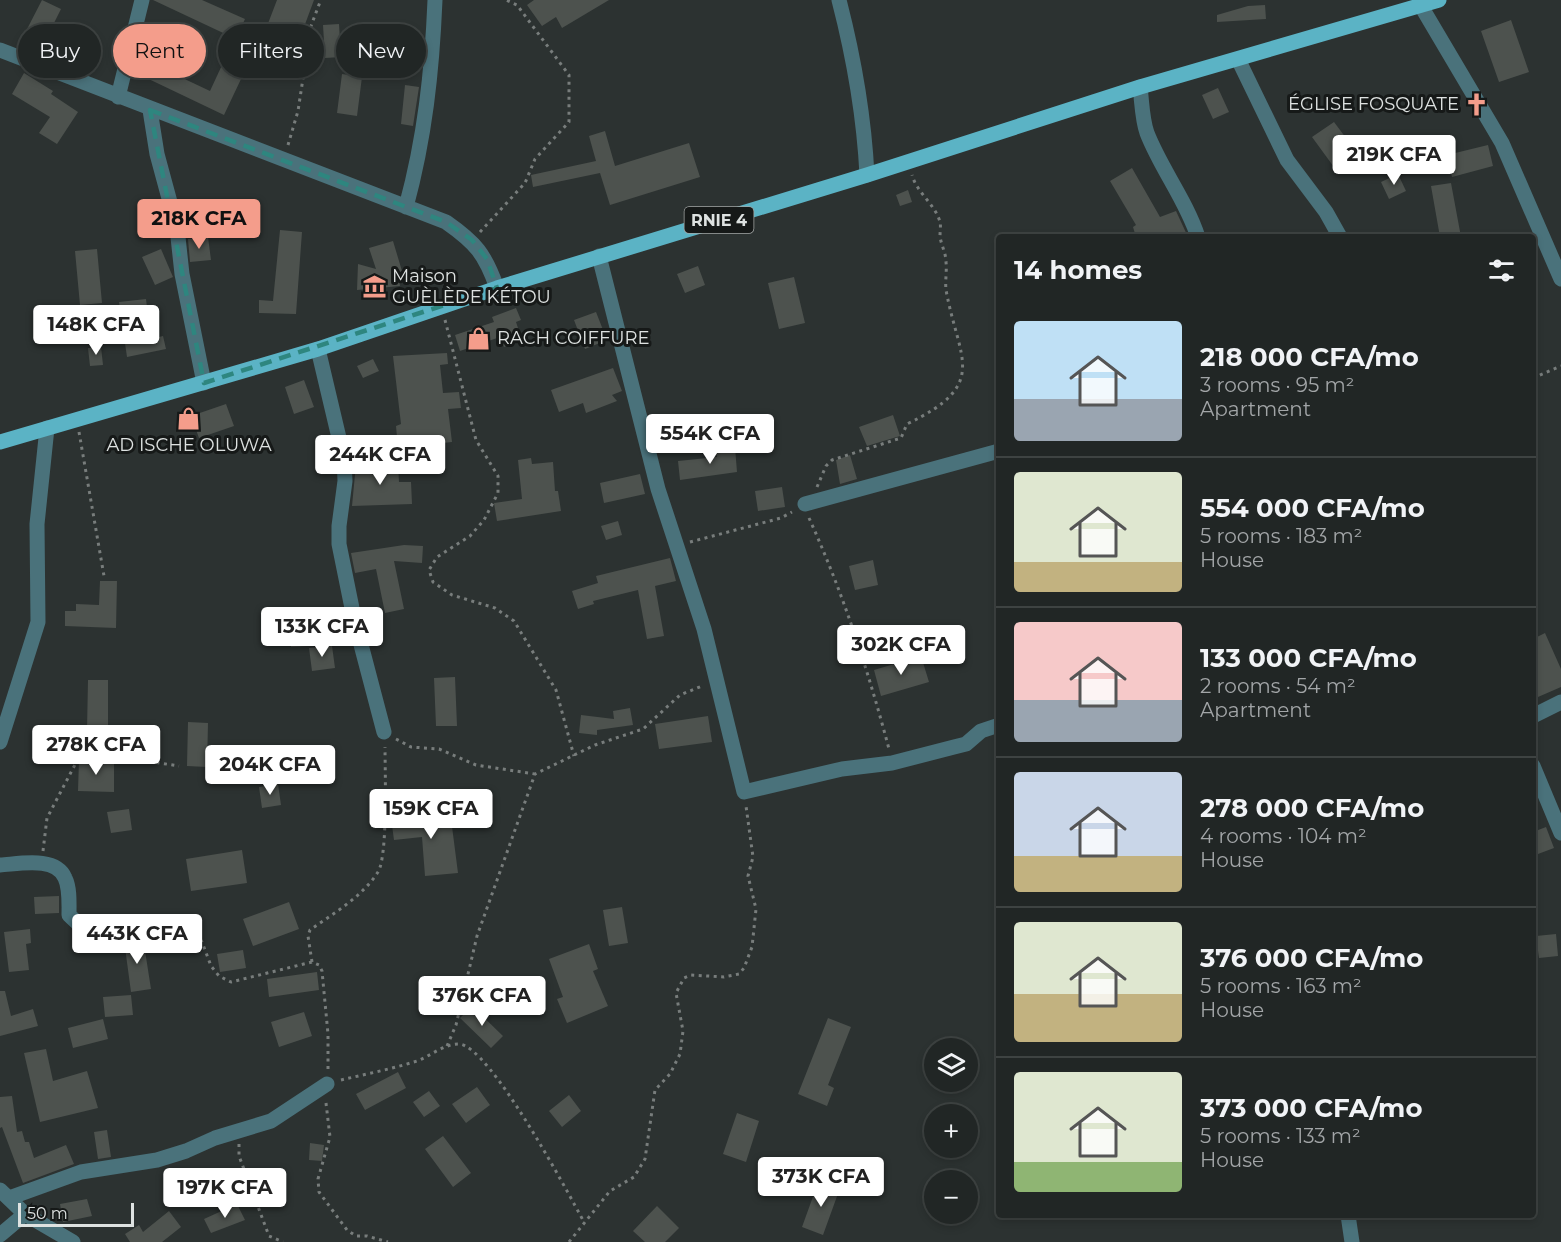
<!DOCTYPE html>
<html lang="en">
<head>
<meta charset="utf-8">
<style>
  body { margin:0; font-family:Montserrat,sans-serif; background:#2d3232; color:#f1f3f6; height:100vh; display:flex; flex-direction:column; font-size:22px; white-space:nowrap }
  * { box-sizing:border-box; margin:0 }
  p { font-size:20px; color:#a2a5a7 }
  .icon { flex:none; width:33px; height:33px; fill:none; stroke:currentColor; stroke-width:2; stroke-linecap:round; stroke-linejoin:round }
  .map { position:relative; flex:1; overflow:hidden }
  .drawer { position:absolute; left:996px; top:234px; width:540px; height:984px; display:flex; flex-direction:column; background:#212625; border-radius:6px; box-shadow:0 3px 9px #0003,0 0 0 2px #3e4342 }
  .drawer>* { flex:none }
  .top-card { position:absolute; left:18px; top:24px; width:570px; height:54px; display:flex; gap:12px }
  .controls { position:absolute; left:924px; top:1038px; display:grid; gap:12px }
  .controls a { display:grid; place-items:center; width:54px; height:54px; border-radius:50%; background:#212625; box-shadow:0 3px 9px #0003,0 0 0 2px #3e4342; font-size:30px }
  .scale { position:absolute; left:18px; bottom:15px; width:116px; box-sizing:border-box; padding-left:6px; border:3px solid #dee2e1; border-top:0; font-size:16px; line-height:21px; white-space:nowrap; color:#dee2e1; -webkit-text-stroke:4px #161918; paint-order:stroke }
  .price { position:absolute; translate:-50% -51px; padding:0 14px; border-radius:6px; background:#fff; color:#222; font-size:20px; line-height:39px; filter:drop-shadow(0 2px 3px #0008) }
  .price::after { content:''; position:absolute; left:50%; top:36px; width:18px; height:14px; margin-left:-9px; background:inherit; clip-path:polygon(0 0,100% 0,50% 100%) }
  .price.active { background:#f49d8b; color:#111 }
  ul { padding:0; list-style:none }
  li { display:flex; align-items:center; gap:18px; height:150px; padding:0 18px }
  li+li { border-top:2px solid #3e4342 }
  li span { display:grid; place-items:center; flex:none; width:168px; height:120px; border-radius:6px; color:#555 }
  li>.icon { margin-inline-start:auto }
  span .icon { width:72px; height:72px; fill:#fffc; stroke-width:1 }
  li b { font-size:26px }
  h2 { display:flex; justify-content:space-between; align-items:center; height:72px; padding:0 18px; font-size:26px }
  .chip { padding:0 21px; border-radius:27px; background:#212625; box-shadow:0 3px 9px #0003,0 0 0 2px #3e4342; font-size:21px; line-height:54px }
  .chip.active { background:#f49d8b; color:#111 }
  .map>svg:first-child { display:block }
</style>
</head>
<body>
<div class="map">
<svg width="1561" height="1242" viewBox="0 0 1561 1242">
  <rect width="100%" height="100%" fill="#2c3231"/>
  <path fill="#4d524e" d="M42 0 61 9 44 43 25 33Z
    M153 0H202L245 19 236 39Z
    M277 0H314L297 46 264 34Z
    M534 0H609L562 28 556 17 542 26 527 5Z
    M1265 5 1266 19 1217 22V15L1248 6Z
    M1511 20 1529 72 1499 82 1481 31Z
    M339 24 341 57 325 58 323 25Z
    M229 50 250 60 224 115 134 72 138 57 210 91Z
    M24 73 53 91 51 94 78 112 57 144 39 133 50 117 12 94Z
    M342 74 362 77 357 116 337 113Z
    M405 85 419 87 413 126 401 124Z
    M1218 88 1229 112 1213 119 1202 95Z
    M1334 122 1361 158 1339 174 1312 137Z
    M605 131 615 166 689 143 700 177 610 205 600 173 533 187 531 175 596 161 589 136Z
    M1488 145 1493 166 1452 177 1447 155Z
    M1132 168 1160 217 1176 211 1188 237H1136L1133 227 1136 225 1110 181Z
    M1398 174 1406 191 1389 199 1381 182Z
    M1451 183 1461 237H1440L1431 186Z
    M908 190 912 202 900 206 896 195Z
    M280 230 302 232 296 314 259 313V300L273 301Z
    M208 237 211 260 190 262 188 239Z
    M393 241 402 271 398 273 400 286 357 290 358 264 376 269 369 248Z
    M97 249 102 303 80 305 75 251Z
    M161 249 173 277 155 285 142 257Z
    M698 266 705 285 685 293 677 274Z
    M794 277 805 323 779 329 768 283Z
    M146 299 151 339 163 336 166 349 127 357 119 302Z
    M516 308 521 320 516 322 522 340 504 347 500 337 460 351 455 335 494 322 492 317Z
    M596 312 607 340 585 349 574 320Z
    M101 347 103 365 90 366 88 348Z
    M447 353 448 364 440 365 443 393 459 392 461 408 448 409 452 442 398 448 396 426 401 424 393 356Z
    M373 359 379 371 363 378 357 366Z
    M613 368 622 391 612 395 617 401 586 413 583 403 559 412 551 390Z
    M304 380 314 407 294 414 285 387Z
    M226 404 234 426 199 438 191 416Z
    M893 415 900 436 867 446 859 427Z
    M735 447 737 472 680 480 678 461 717 457 716 449Z
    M850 455 857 479 840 484 836 460Z
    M531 458 532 464 553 462 555 491H558L561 511 497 521 494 503 522 499 518 460Z
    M356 464H398L399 482H411L412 504 352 506Z
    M640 474 645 494 604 503 600 483Z
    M782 487 785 507 758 511 755 491Z
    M618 521 622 535 606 540 601 526Z
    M404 545 423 546 422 563 394 561 404 609 385 613 376 569 355 573 351 553Z
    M670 558 676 581 655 586 664 636 647 639 638 590 593 601 594 604 578 609 572 591 598 583 596 576Z
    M873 560 878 585 855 590 849 566Z
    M100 581H117L116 628 65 626V611H76V604L99 605Z
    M306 612 308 646 291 647 289 613Z
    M1545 633 1561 669V687L1538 697 1533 686V639Z
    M332 646 335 668 312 671 309 648Z
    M921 656 929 682 881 696 874 670Z
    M455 677 457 726H436L434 678Z
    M88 680H108V730H87Z
    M630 708 633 725 597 730V735L579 733 581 715 614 719 613 711Z
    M708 716 712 742 659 749 655 724Z
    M188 722 208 723 207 767 187 766Z
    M79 760 114 761V792L78 791Z
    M278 784 281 805 262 808 259 787Z
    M129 809 132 830 111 833 107 812Z
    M450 811 458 873 425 876 422 837 394 840 391 818Z
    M1546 827 1554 848 1538 854 1533 832Z
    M242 850 247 883 191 891 186 859Z
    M59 896V913L35 914 34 897Z
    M289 902 299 929 253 946 243 919Z
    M622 907 628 943 609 946 603 910Z
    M30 929 31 943 26 944 29 970 9 972 4 932Z
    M1556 934 1558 956 1539 958 1536 936Z
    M143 938 151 989 131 992 124 940Z
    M589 944 598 969 593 971 608 1006 567 1023 557 999 563 997 549 959Z
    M243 950 246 968 220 972 217 954Z
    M317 972 319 990 269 997 267 979Z
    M0 991H5L11 1016 33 1009 38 1026 0 1036Z
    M131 995 133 1015 105 1017 103 997Z
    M472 1006 503 1036 491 1048 460 1018Z
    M304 1012 312 1036 279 1047 271 1022Z
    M828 1018 851 1027 828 1085 834 1088 827 1106 798 1094Z
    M103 1019 108 1039 73 1048 68 1028Z
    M46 1049 53 1081 87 1071 98 1108 40 1122 24 1053Z
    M398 1072 406 1088 365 1110 356 1094Z
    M477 1087 490 1105 466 1123 452 1104Z
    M429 1091 440 1106 424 1117 413 1102Z
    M569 1095 581 1111 562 1127 549 1111Z
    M12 1096 17 1132 22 1131 25 1142H29L34 1158 66 1145 74 1164 23 1183 2 1127 0 1128V1097Z
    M737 1113 759 1121 746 1162 723 1154Z
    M107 1130 111 1157 98 1159 94 1132Z
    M443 1136 471 1173 453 1187 425 1149Z
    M310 1143 324 1145 322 1161 309 1160Z
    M819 1180 840 1188 823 1235 802 1227Z
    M87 1199 92 1216 63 1222 60 1204Z
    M237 1204 245 1220 211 1233 204 1219Z
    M657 1206 679 1228 665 1242H645L633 1231Z
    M169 1211 181 1227 162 1242H130L125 1234 139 1225 143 1232Z"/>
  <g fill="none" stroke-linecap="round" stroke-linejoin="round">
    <path stroke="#787d7c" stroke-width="3" stroke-dasharray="3 4.5" stroke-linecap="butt" d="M288 145 298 111 311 26 320 2
      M480 232 525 183 535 159 569 122V75L517 5 506 0
      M445 320 476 440 498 476V493L484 520 470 536 437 557 429 570 433 582 452 595 495 608 514 621 556 690 574 756
      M1533 378 1561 366
      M79 432 104 576
      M817 487 826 466 832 460 901 438 907 424C990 384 959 361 946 290 945 281 947 271 946 262 946 253 941 245 940 236 940 231 941 226 940 222 935 204 917 193 912 175
      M809 518C843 593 868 670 889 749
      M690 542 781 518 792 512
      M396 739 411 747 439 749 476 765 535 774
      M43 851 47 818 79 757 127 758 179 766
      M101 932 149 933 185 928 196 932 202 942 211 966 219 976 231 982 312 962 319 965 322 971 328 1034V1069
      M312 962 308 936 310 930C334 913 362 897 378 872 388 856 385 770 385 747
      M447 1046 456 1025 477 936 535 774 595 745 643 729 680 695 702 686
      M341 1080C366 1074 392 1069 417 1061 431 1056 443 1044 459 1044 490 1046 567 1191 584 1222
      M326 1103 330 1137 318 1179 319 1192 347 1230 356 1236H367L388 1242
      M239 1144V1156L269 1236 283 1242
      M569 1242 610 1191 634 1177 645 1159 655 1090 670 1074 680 1054 683 1031 676 993 684 978 691 975 724 977 739 974 744 968 752 947 756 909 748 876 753 857 746 806"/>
    <path stroke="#4a727b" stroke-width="15" d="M839 0C854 58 864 115 867 175
      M1421 6 1502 143 1561 279
      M0 50 446 222C476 243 485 254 497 288
      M1238 59 1287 160 1326 212 1340 237
      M1140 87C1142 102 1142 119 1147 133 1161 169 1186 200 1198 237
      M118 97 142 0
      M150 110 157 154 177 228 182 274 204 383
      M406 207C425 137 432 72 435 0
      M599 256 658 489 704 629 744 792 842 769 892 763 954 747 966 744 981 731 999 725
      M318 349 344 459 345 481 339 526V544L354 618 384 732
      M805 504 999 451
      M1533 716 1561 702
      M0 742 38 622 37 524 47 428
      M1533 766 1561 833
      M0 865C19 864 56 856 65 878 70 888 69 904 69 915L87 932
      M0 1190 25 1214 73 1242
      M9 1198 81 1172 157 1160 186 1151 215 1138 271 1121 327 1084
      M1348 1215 1352 1242
      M0 1235 25 1214"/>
    <path stroke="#5bb3c5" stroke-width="15" d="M0 442 318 349 497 288 867 175 1140 87 1439 0"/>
  </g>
  <path fill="none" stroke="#2e867f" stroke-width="4.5" stroke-dasharray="12 8" stroke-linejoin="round" d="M150 110 446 222 472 240 487 259 497 288 204 383Z"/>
  <defs>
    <symbol id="church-bare" viewBox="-9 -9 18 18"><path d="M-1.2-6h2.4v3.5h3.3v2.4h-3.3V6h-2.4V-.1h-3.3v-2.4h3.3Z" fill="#f49d8b" stroke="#161918" stroke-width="2.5" paint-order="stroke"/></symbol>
    <symbol id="museum-bare" viewBox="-9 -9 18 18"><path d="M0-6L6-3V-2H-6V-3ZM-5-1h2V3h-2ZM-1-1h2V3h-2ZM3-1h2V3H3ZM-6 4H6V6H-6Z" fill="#f49d8b" stroke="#161918" stroke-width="2.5" paint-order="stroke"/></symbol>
    <symbol id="shop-bare" viewBox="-9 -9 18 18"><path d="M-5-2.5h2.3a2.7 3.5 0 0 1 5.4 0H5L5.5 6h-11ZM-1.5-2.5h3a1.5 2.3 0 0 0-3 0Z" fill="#f49d8b" stroke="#161918" stroke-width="2.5" paint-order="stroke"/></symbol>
  </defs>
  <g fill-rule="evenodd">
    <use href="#church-bare" x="1460" y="88" width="33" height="33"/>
    <use href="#museum-bare" x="358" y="270" width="33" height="33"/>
    <use href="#shop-bare" x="462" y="322" width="33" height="33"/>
    <use href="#shop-bare" x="172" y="402" width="33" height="33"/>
  </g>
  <g text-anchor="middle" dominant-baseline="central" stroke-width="6" stroke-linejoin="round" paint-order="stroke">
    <rect fill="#161918" stroke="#a2a6a5" stroke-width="1.5" x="684.5" y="207" width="69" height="26" rx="4.5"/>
    <g font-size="16" font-weight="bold" fill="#dee2e1">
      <text x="719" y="220">RNIE 4</text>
    </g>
    <g font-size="18" fill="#dee2e1" stroke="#161918" text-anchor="start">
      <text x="1459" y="104" text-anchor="end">ÉGLISE FOSQUATE</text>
      <text x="392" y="276">Maison<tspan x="392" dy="21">GUÈLÈDE KÉTOU</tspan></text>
      <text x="497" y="338">RACH COIFFURE</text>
      <text x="189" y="445" text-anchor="middle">AD ISCHE OLUWA</text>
    </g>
  </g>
</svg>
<div class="controls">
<a><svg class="icon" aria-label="layers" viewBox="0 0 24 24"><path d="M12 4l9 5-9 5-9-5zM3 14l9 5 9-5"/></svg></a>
<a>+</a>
<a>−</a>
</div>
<div class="scale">50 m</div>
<b class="price" style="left:1394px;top:186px">219K CFA</b>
<b class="price active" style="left:199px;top:250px">218K CFA</b>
<b class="price" style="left:96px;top:356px">148K CFA</b>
<b class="price" style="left:710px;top:465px">554K CFA</b>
<b class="price" style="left:380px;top:486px">244K CFA</b>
<b class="price" style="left:322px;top:658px">133K CFA</b>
<b class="price" style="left:901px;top:676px">302K CFA</b>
<b class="price" style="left:96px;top:776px">278K CFA</b>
<b class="price" style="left:270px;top:796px">204K CFA</b>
<b class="price" style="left:431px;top:840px">159K CFA</b>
<b class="price" style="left:137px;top:965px">443K CFA</b>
<b class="price" style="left:482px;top:1027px">376K CFA</b>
<b class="price" style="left:821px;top:1208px">373K CFA</b>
<b class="price" style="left:225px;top:1219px">197K CFA</b>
<div class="top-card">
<a class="chip">Buy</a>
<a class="chip active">Rent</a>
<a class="chip">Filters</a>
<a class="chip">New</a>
</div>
<section class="drawer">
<h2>14 homes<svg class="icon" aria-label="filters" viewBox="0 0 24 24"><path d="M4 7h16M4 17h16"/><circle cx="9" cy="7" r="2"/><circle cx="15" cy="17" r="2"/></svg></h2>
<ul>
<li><span style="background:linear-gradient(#bfe0f5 65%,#9aa5b1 0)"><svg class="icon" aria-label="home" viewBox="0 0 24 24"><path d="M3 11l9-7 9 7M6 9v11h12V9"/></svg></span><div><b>218 000 CFA/mo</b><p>3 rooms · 95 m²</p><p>Apartment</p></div></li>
<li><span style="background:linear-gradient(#dfe7d0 75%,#c2b280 0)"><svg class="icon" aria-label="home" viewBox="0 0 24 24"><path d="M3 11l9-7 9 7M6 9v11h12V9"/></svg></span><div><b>554 000 CFA/mo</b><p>5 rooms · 183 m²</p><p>House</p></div></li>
<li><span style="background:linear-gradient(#f6c9c9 65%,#9aa5b1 0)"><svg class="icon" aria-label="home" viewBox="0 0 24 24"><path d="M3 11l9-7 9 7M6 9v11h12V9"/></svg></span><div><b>133 000 CFA/mo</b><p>2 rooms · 54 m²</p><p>Apartment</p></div></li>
<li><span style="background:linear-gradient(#c9d6e8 70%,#c2b280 0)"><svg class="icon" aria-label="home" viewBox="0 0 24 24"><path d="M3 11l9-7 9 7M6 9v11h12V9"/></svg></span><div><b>278 000 CFA/mo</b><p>4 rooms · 104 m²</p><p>House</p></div></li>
<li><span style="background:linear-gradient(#dfe7d0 60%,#c2b280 0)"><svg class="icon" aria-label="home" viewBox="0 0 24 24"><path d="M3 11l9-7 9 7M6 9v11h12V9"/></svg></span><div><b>376 000 CFA/mo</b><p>5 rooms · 163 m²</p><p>House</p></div></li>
<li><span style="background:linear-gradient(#dfe7d0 75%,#8fb573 0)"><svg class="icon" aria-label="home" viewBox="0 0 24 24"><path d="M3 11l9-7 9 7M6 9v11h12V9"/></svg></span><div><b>373 000 CFA/mo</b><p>5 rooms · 133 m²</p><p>House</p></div></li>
</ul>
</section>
</div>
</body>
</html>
